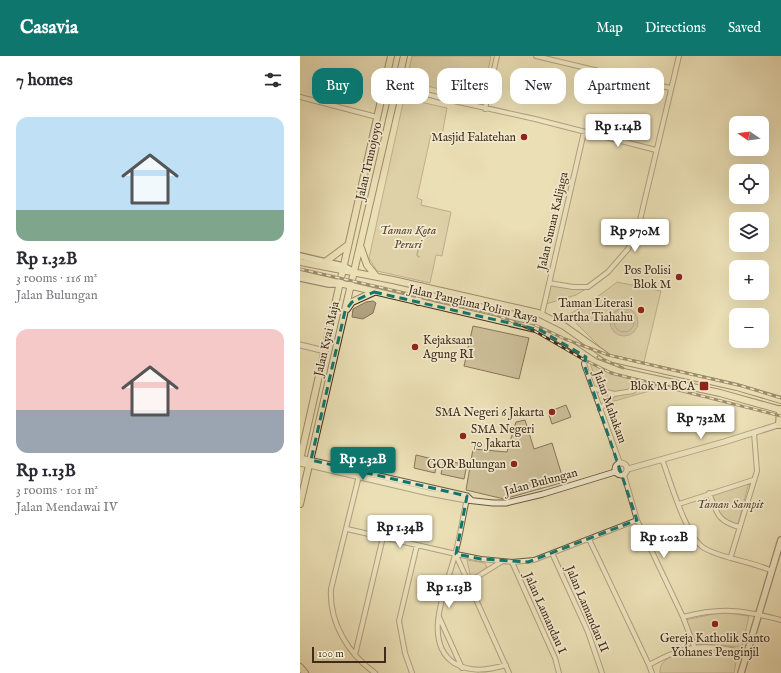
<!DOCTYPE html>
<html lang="en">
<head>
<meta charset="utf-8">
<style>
  body { margin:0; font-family:"IM FELL English",serif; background:#f7f7f7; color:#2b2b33; height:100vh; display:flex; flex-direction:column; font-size:15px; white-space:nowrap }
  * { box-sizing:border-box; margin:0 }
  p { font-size:13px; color:#7c7c81 }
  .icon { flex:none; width:22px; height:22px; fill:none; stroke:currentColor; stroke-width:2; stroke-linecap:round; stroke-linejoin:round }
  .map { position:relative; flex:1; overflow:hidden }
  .panel { display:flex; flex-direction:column; background:#fff; width:300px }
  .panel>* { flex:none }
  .hud { position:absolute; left:12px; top:12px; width:380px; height:36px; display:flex; gap:8px }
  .needle { width:26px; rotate:283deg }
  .tools { position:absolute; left:429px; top:60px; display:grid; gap:8px }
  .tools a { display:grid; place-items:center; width:40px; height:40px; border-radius:8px; background:#fff; box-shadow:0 4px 16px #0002; font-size:20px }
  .scale { position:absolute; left:12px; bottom:10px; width:74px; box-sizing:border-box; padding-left:4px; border:2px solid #3f2b18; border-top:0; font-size:11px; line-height:14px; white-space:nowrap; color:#3f2b18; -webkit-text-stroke:3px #f2eacf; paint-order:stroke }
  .price { position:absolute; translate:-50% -34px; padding:0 9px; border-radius:4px; background:#fff; color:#222; font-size:13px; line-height:26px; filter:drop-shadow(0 1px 2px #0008) }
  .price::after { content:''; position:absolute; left:50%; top:24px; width:12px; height:9px; margin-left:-6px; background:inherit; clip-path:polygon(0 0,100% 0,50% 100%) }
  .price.on { background:#0f766e; color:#fff }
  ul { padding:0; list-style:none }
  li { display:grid; align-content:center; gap:8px; height:212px; padding:0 16px }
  li span { display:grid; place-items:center; height:124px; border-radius:12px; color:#555 }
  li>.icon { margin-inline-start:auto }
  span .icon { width:72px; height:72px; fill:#fffc; stroke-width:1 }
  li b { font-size:17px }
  h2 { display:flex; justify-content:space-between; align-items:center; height:48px; padding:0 16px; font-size:17px }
  .chip { padding:0 14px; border-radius:12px; background:#fff; box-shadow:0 4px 16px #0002; font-size:14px; line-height:36px }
  .chip.on { background:#0f766e; color:#fff }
  header { display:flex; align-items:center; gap:24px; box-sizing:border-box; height:56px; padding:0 20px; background:#0f766e; color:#fff }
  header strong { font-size:19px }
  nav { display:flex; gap:22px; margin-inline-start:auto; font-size:14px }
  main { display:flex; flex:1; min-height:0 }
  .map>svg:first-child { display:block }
</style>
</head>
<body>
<header>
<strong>Casavia</strong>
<nav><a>Map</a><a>Directions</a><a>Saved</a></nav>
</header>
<main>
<section class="panel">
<h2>7 homes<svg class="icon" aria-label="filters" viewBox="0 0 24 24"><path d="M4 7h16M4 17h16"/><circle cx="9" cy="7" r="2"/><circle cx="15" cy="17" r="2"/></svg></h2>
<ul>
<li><span style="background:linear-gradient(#bfe0f5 75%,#7fa58c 0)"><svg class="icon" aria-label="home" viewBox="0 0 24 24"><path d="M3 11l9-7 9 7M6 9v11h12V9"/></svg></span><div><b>Rp 1.32B</b><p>3 rooms · 116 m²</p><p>Jalan Bulungan</p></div></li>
<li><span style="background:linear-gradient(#f6c9c9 65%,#9aa5b1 0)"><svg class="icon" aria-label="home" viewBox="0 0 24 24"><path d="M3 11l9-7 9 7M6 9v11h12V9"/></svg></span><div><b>Rp 1.13B</b><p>3 rooms · 101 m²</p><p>Jalan Mendawai IV</p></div></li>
</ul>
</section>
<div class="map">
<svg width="481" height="617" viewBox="0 0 481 617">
  <rect width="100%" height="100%" fill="#ebdfb5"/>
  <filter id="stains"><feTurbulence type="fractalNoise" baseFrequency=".005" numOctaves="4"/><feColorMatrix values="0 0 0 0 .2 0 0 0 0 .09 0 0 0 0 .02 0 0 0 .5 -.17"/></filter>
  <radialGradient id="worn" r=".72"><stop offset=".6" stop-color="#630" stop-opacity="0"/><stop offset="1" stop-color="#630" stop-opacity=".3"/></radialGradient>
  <path fill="#cec09a" stroke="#867659" d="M112 0H191L182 43 114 27 108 23V19Z
    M111 44 147 52 142 79 131 78 117 142 122 144 121 149 151 156 142 200 136 199 130 227 77 215 69 202 103 47Z
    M252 226 286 233 276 239 246 248Z
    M317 226 361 235 344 306 312 300 301 292 268 259 289 247Z
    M173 270 229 282 219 323 164 310Z
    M289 304 312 318 367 330 304 348Z
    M266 349 271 361 252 368 248 356Z
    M225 364 234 393 252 387 264 426 204 443 166 434 173 393 207 396 216 366Z
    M116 399 137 404 135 417 114 412Z
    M144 404 167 409 164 423 141 418Z
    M449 426 438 468C419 465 418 455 412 438Z
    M167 504 185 507 187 511 171 523Z
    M423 556 449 560 442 591 394 588 385 564Z
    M387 594C405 593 421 593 437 601L434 617H360C359 602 376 599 387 594Z"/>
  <path fill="#b1a280" stroke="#837256" d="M73 245 76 247 73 257 63 263 52 261 53 253 66 246Z
    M310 266a14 14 0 1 1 28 0a14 14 0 1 1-28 0Z"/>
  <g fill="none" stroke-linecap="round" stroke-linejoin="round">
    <path stroke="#78664c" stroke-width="1" d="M314 266a10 10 0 1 1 20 0a10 10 0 1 1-20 0Z"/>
    <path stroke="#837256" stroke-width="1.5" d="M124 181H127
      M119 201 117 199 120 186"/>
    <defs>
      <path id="minor" d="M236 0 370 32
        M99 26 104 32 145 43 235 63 356 94
        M0 41 77 61
        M185 53 197 0
        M249 227 273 231H288L308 216 328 193 340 164 379 0
        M242 258 284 76
        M286 301 284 308 320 407
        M293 332 314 338 333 335
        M300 353 314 338
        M362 403C370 424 386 481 404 492 423 503 451 505 472 515
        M324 419 337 464 383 561 394 590
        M59 420 31 533C29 566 48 598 75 617
        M409 437C417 457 417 465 439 471
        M167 442C163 461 160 481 155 499 147 530 121 585 154 607 171 617 188 614 206 609
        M379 448 453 424
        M47 473 156 498 181 503 212 506 234 504 337 464
        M289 483 349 609
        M252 497 288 576 302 617
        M156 499 209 617
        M431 500 457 415 454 377
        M212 506 255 602 259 617
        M145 535 169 526 201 506
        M139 561 162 612
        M383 561C421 551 443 554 481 564
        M55 599 83 481
        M112 617 105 597 99 565 117 489
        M352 617 349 609C386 588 405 587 446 597"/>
      <path id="tertiary" d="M0 289 25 295
        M0 402 167 440 171 444
        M315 413a6 6 0 1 1 12 0a6 6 0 1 1-12 0Z
        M0 407 129 437 166 444 193 447H206L243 438 315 416
        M328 413 424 386 481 368"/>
      <path id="secondary" d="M0 200 43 210 52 215
        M0 222 29 228H39
        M441 617 481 484"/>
      <path id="primary" d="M61 192 67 209 76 220
        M0 206 93 224 238 257 264 270 309 302 437 331 481 344
        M25 206 48 189
        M0 218 240 274 267 287 295 306 319 315 420 337 481 354
        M118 246 121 230
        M47 253 52 246 74 236
        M479 369 480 353
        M0 404 91 0
        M0 448 104 0
        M0 611 5 617"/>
    </defs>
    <use href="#minor" stroke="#6a583f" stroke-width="6"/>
    <use href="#tertiary" stroke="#6a583f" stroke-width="7"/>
    <use href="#secondary" stroke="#3f2b18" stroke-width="8"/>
    <use href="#primary" stroke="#3f2b18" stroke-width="8"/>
    <use href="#minor" stroke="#f2eacf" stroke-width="4"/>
    <use href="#tertiary" stroke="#f2eacf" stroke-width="5"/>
    <use href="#secondary" stroke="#f2eacf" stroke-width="5.5"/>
    <use href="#primary" stroke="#ebdfb5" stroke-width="6"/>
    <defs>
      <path id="rail" d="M0 213 192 257 233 274 281 302 311 317 481 360
        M235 269 265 283 308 299 442 330 481 342
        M298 301 323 312"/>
    </defs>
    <use href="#rail" stroke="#3f2b18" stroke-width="3"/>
    <use href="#rail" stroke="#f2eacf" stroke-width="1.5" stroke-dasharray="4.5" stroke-linecap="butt"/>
  </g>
  <path d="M0 0H481V617H0ZM74 236 240 274 286 301 284 308 337 464 228 506 181 503 156 498 167 440 11 404 45 255 52 246Z" fill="#ebdfb5" fill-opacity=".55" fill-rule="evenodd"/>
  <path fill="none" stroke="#0f766e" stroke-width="3" stroke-dasharray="8 5" stroke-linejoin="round" d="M74 236 240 274 286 301 284 308 337 464 228 506 181 503 156 498 167 440 11 404 45 255 52 246Z"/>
  <g fill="#8f2418" stroke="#f2eacf" stroke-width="1.5">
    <circle cx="224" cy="81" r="4"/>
    <circle cx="379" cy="221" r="4"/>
    <circle cx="341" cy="254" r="4"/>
    <circle cx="115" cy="291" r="4"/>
    <rect x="399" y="325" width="10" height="10" rx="2"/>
    <circle cx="252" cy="356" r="4"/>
    <circle cx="163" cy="380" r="4"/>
    <circle cx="214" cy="408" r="4"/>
    <circle cx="415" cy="568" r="4"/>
  </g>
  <g text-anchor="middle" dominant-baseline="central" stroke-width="3.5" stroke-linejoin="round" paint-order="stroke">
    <g font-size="12" fill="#3f2b18" stroke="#f2eacf" text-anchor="end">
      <text x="216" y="81">Masjid Falatehan</text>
      <text x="371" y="214">Pos Polisi<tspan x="371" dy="14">Blok M</tspan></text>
      <text x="333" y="247">Taman Literasi<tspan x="333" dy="14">Martha Tiahahu</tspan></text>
      <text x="123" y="284" text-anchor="start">Kejaksaan<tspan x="123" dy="14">Agung RI</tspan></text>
      <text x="395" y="330">Blok M BCA</text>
      <text x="244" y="356">SMA Negeri 6 Jakarta</text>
      <text x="171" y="373" text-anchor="start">SMA Negeri<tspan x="171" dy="14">70 Jakarta</tspan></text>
      <text x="206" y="408">GOR Bulungan</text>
      <text x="415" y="582" text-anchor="middle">Gereja Katholik Santo<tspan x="415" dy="14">Yohanes Penginjil</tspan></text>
    </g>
    <g font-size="12" fill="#3f2b18" stroke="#f2eacf">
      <text transform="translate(69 105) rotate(-77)">Jalan Trunojoyo</text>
      <text transform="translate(253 165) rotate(-77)">Jalan Sunan Kalijaga</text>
      <text transform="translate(173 248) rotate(13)">Jalan Panglima Polim Raya</text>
      <text transform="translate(27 283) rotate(-77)">Jalan Kyai Maja</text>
      <text transform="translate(310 351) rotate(70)">Jalan Mahakam</text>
      <text transform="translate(241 426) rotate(-15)">Jalan Bulungan</text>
      <text transform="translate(287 553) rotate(67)">Jalan Lamandau II</text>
      <text transform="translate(245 557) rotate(66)">Jalan Lamandau I</text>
    </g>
    <g font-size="12" font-style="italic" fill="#5c4932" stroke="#f2eacf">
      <text x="108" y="174">Taman Kota<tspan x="108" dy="14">Peruri</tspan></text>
      <text x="430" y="448">Taman Sampit</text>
    </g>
  </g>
  <rect width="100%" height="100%" filter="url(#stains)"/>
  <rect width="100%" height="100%" fill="url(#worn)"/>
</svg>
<div class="tools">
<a><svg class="needle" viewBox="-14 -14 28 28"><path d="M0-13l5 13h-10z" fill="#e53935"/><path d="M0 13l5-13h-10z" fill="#7c7c81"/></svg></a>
<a><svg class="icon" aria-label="locate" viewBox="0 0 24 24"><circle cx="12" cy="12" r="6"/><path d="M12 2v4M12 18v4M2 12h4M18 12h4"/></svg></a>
<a><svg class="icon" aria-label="layers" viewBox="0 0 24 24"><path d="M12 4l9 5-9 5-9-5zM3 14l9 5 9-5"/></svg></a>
<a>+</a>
<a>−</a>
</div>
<div class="scale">100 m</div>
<b class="price" style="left:318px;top:92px">Rp 1.14B</b>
<b class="price" style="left:335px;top:197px">Rp 970M</b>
<b class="price" style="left:401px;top:384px">Rp 732M</b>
<b class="price on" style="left:63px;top:425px">Rp 1.32B</b>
<b class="price" style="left:100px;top:493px">Rp 1.34B</b>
<b class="price" style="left:364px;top:503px">Rp 1.02B</b>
<b class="price" style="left:149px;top:553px">Rp 1.13B</b>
<div class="hud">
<a class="chip on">Buy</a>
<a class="chip">Rent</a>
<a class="chip">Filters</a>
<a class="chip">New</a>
<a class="chip">Apartment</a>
</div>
</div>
</main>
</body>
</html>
